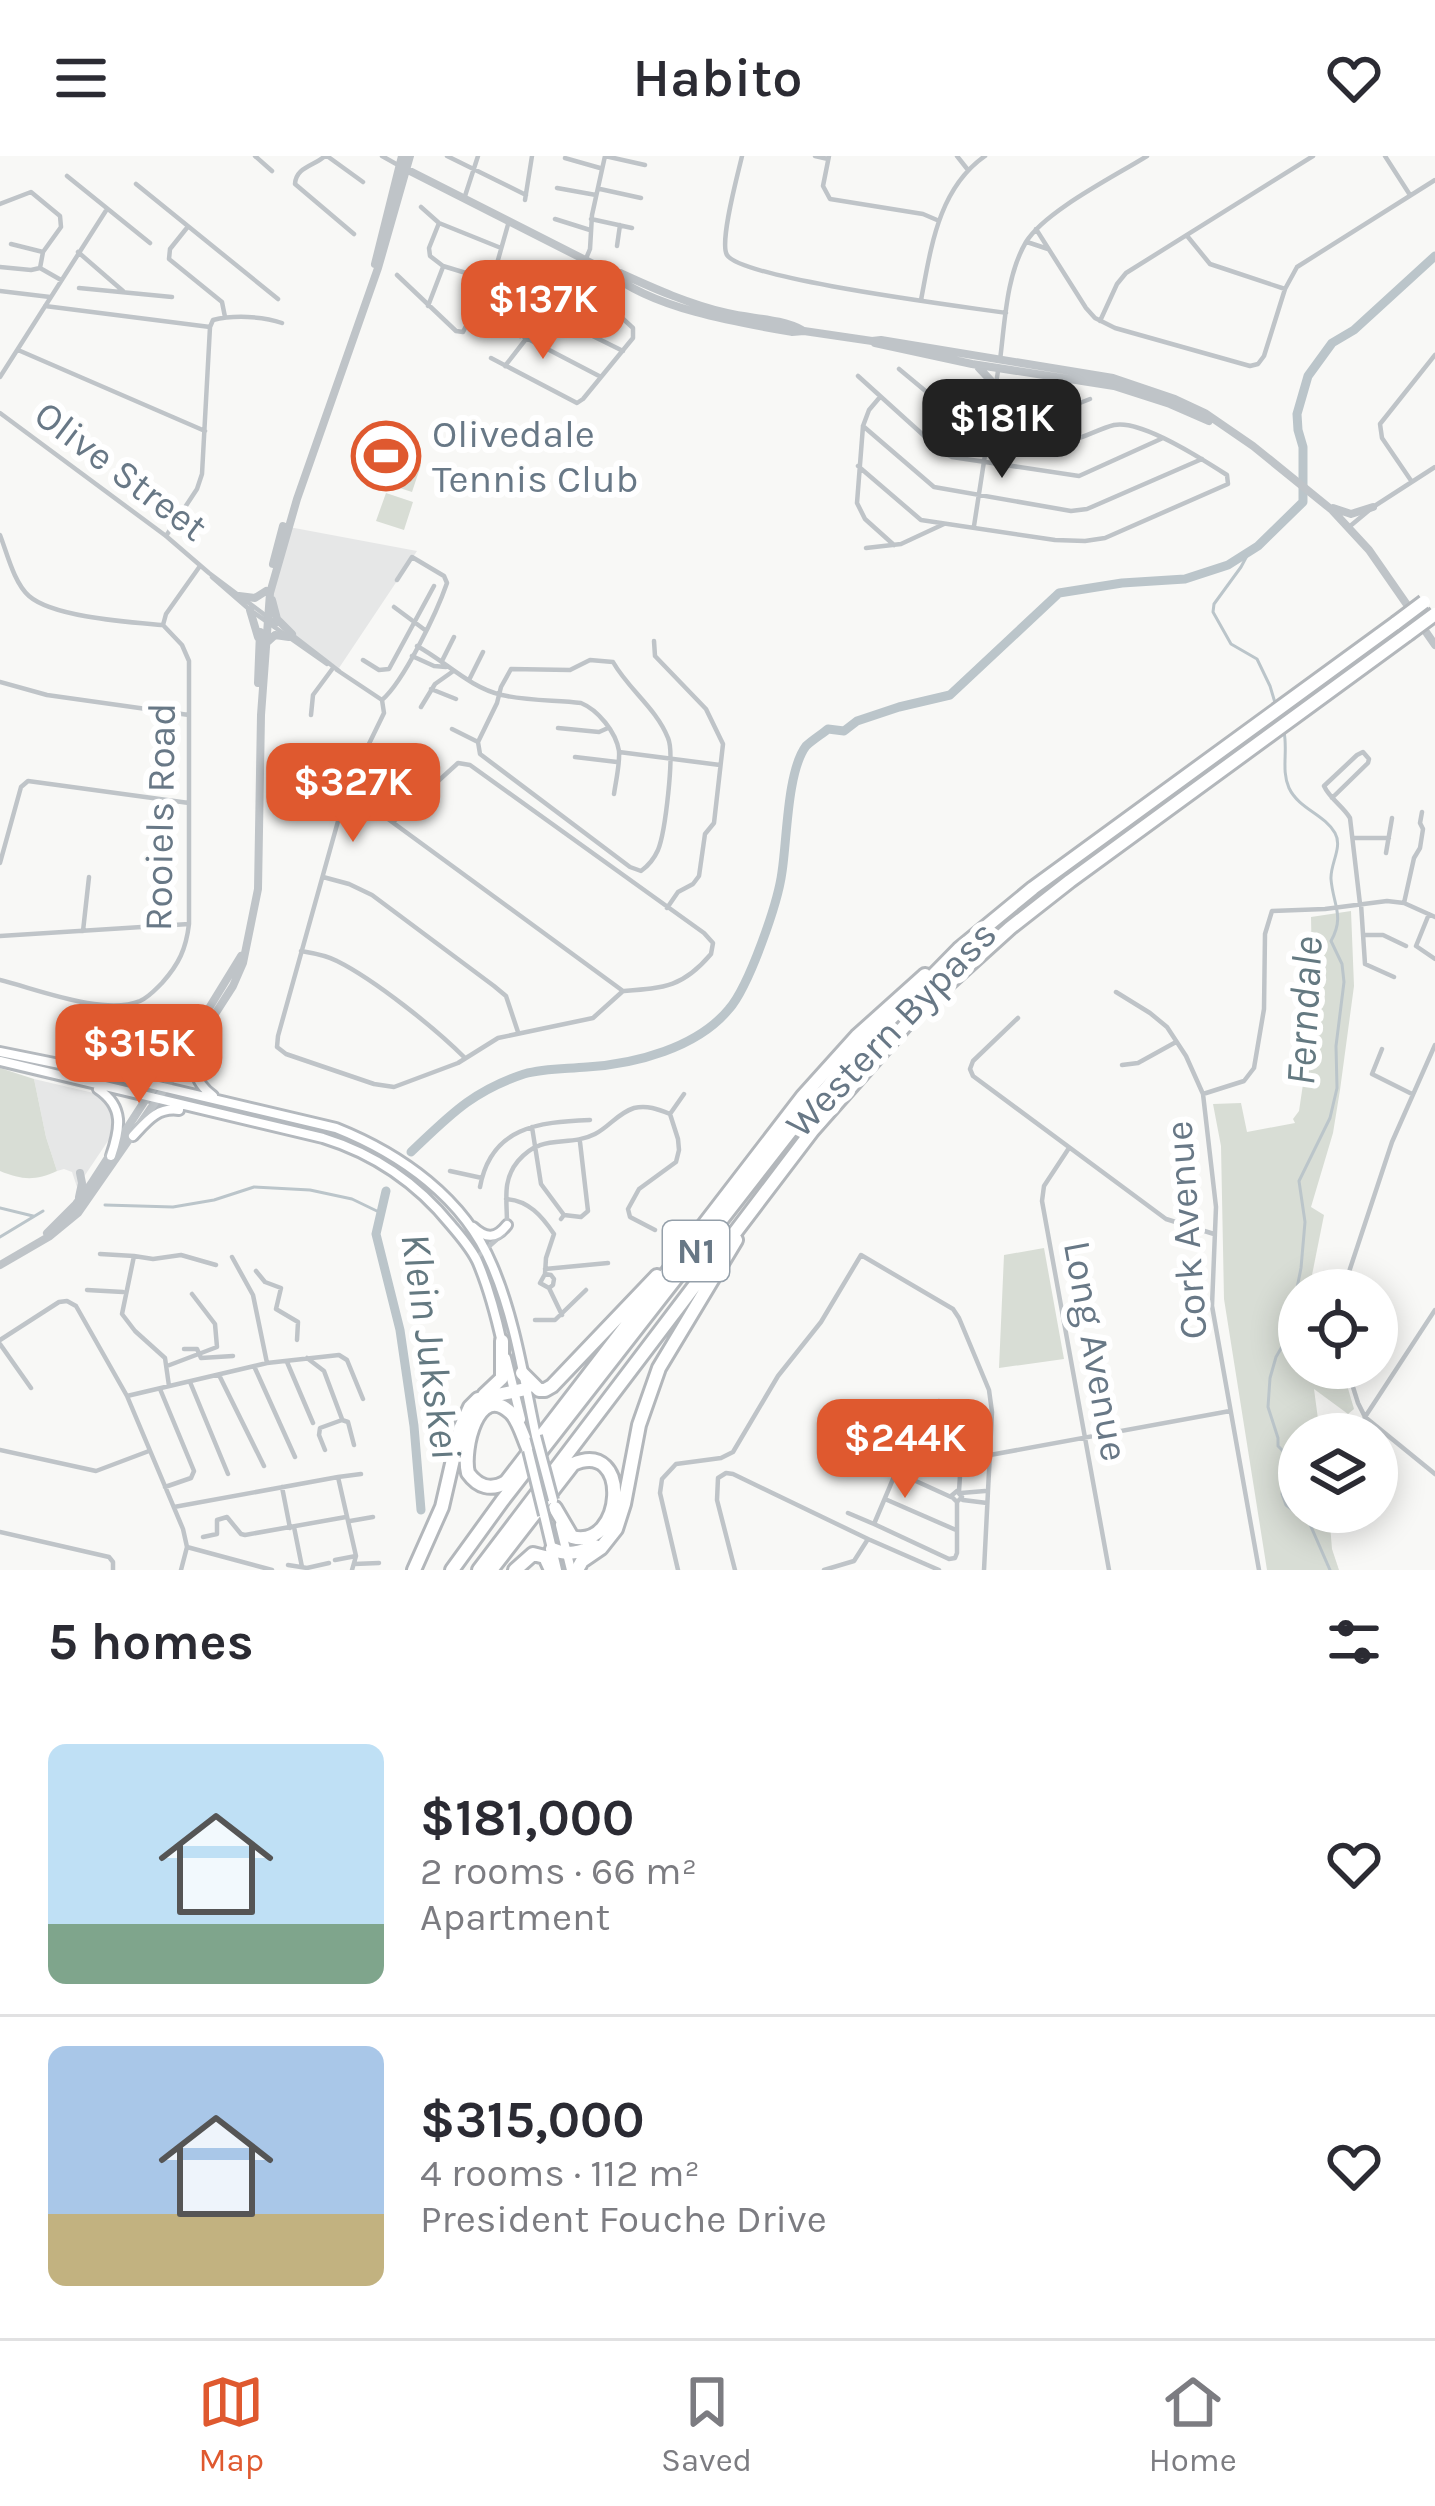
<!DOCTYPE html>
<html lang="en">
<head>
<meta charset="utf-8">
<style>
  body { margin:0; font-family:Karla,sans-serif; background:#f2f2f3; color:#2b2b33; height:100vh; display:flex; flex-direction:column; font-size:45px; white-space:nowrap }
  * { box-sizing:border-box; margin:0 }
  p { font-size:39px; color:#7c7c81 }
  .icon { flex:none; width:66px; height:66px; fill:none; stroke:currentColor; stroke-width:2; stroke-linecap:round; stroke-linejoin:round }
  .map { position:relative; height:1414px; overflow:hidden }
  .details { display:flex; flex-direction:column; background:#fff; flex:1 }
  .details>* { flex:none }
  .tools { position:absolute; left:1278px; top:1113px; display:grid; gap:24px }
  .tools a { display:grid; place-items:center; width:120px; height:120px; border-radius:50%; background:#fff; box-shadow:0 6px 30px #0003; font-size:60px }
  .price { position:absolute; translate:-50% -102px; padding:0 27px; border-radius:24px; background:#df592f; color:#fff; font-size:39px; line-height:78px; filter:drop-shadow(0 3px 6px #0008) }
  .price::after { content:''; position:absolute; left:50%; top:72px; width:36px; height:27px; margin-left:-18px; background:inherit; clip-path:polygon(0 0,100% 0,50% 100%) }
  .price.selected { background:#222; color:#fff }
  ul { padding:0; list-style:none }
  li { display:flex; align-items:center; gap:36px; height:300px; padding:0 48px }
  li+li { border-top:3px solid #e1e1e2 }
  li span { display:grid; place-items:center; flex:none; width:336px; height:240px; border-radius:18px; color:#555 }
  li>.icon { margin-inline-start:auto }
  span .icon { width:144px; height:144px; fill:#fffc; stroke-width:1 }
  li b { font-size:51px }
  h2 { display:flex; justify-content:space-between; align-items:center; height:144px; padding:0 48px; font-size:51px }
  header { display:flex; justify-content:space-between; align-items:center; height:156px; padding:0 48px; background:#fff; font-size:54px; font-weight:600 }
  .tabs { display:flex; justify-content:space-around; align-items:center; height:168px; border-top:3px solid #e1e1e2; background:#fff; font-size:33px; color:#7c7c81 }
  .tabs a { display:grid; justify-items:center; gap:6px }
  .tabs .selected { color:#df592f }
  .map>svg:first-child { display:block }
</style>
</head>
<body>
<header><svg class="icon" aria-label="menu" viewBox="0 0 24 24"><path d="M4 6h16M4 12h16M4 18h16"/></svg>Habito<svg class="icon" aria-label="heart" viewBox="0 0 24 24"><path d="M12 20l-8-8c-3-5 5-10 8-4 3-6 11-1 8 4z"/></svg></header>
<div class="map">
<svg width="1435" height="1414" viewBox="0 0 1435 1414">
  <rect width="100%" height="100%" fill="#f8f8f6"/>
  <path fill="#e6e7e7" d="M289 371 417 395 339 512 265 461Z
    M34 923 98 938 112 951 114 976 77 1031 72 1016 64 1013 57 1015 46 981Z"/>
  <path fill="#d8ddd5" d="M393 300 421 309 412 336 384 327Z
    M386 337 413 346 404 374 376 365Z
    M1351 755 1354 830 1340 934 1333 977 1311 1051 1324 1059 1309 1134H1299V1212H1342L1354 1253 1348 1258 1314 1233 1320 1278H1299V1356H1329L1332 1393 1339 1414H1267L1224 1143 1221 990 1213 948 1241 947 1247 976 1295 967 1293 963 1299 955 1313 861 1311 761Z
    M0 912 34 923 46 981 57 1015C35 1025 22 1024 0 1015Z
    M1044 1092 1064 1203 999 1212 1004 1099Z"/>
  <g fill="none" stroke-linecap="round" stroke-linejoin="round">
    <path stroke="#bbc5ca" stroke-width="3" d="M1249 396 1241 411 1214 448 1213 456 1231 488 1257 503 1270 530 1276 550
      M1284 576C1288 594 1281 615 1289 632 1299 653 1324 658 1335 677 1343 691 1330 708 1331 723 1333 749 1345 760 1331 785L1342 808 1344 826 1336 890 1337 932 1330 962 1299 1025 1305 1066 1301 1112 1287 1182 1276 1201 1270 1222 1268 1251 1278 1282V1290L1288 1300 1282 1338 1286 1349 1309 1366 1330 1414
      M105 1049 173 1051 214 1044 254 1031 310 1034 352 1043 381 1057
      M0 1052 33 1060
      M0 1081 43 1055"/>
    <path stroke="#bbc5ca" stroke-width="9" d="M411 996C449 960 472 935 524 918 545 912 566 913 587 911 635 908 697 892 729 853 749 830 778 747 782 716 787 685 787 615 806 590 812 584 822 578 828 573L844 575 857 565 899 551 950 539 1059 437 1122 427 1185 423 1228 409 1258 390 1303 346V291L1298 274 1297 258 1308 220 1332 187 1354 174 1435 100
      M386 1035 376 1078 400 1174 414 1270 421 1354"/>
    <defs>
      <path id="secondary" d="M199 883C193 907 191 924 213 940
        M0 896 99 916 336 972C401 998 464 1042 492 1109 515 1162 524 1224 536 1280
        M0 905 323 982C375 998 417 1027 451 1069 461 1081 472 1093 478 1107 489 1133 496 1160 502 1187
        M125 919 151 918 175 898
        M98 933C125 951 120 973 111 1000
        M133 980C147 965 157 951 179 954
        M473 1071C486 1083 496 1083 507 1069
        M506 1202 521 1263
        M544 1359 557 1414
        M560 1369 571 1414"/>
      <path id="motorway" d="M522 1217 539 1234H545L552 1230 657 1120
        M484 1239 502 1222V1185
        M528 1292C523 1281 519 1265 511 1257 478 1225 462 1294 468 1317 478 1331 491 1335 506 1326L803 940 857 880 925 819
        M552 1393C567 1400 581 1396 595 1390
        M414 1414 442 1351 460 1273 470 1251 478 1243 526 1233
        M452 1414 502 1345 803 959 859 895 959 793 1033 732 1396 467
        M479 1414 812 975 917 856 1010 772 1070 725 1408 478
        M491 1414 573 1308C632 1282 624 1395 572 1381L555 1352
        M515 1414 533 1398 545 1401 551 1414
        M577 1414 582 1405 601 1392 616 1373 624 1348 639 1269 659 1212 736 1084"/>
    </defs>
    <use href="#secondary" stroke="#b4b9be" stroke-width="14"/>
    <use href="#motorway" stroke="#b3b7bb" stroke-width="18"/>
    <path stroke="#bfc4c8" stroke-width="4.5" d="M255 0 272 15
      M325 0C314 10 296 11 295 28L354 78
      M327 0 363 26
      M382 0 398 9
      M447 0 526 39
      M605 0 645 9
      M742 0C738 18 719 86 727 99 742 123 967 151 1006 157
      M815 0 828 3
      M829 0 823 30 830 43 923 58 937 64
      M957 0 968 14
      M1385 0 1410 39
      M565 2 600 12
      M67 20 150 87
      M136 28 278 143
      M557 32 596 39
      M600 33 641 42
      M465 40 478 0
      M525 44 532 0
      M0 48 31 36 60 60 61 71 43 96 40 112
      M421 51 439 67 501 92
      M555 63 590 74
      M591 63 632 72
      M439 67 429 92 430 100 443 110 489 124
      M186 73 170 93 169 103 222 146 225 161
      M1036 73 1086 152 1095 162 1115 172 1250 210 1258 208 1264 200 1285 133 1297 111 1435 24
      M1188 81 1210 108 1285 133
      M1027 86 1048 93
      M11 88 43 96
      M617 90 620 69
      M78 96 123 135
      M585 105 590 93 592 59 605 0
      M0 111 31 114 40 112 61 124
      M397 119 456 175 463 176 496 111 509 65
      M79 132 172 141
      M0 135 50 141
      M512 140 623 195
      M921 144C931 92 938 33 985 0
      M608 145 616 122
      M45 150 210 171 213 164C233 159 262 160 282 167
      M428 150 443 111
      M1100 165 1117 128 1126 117 1313 0
      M505 171 601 221
      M520 180 539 156
      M18 194 205 275
      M491 202 577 247 583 243 633 182V172L607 148 539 114
      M1000 204C1005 166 1006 120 1026 86 1045 55 1115 20 1147 0
      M505 210 526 183
      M858 220 942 296 952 301 1079 320 1163 282
      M0 221 107 53
      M880 241 869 254 863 270 857 347 865 363 894 389
      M0 257 166 380 209 417 277 468
      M863 270 934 331 1071 355 1087 353 1202 303
      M1015 276 1032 266 1090 243
      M858 310 921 364 1055 384 1085 385 1105 382 1228 328 1227 319C1204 304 1141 263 1114 269 1098 273 1085 282 1068 285L964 267 899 213
      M1412 326 1382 282 1380 268 1435 199
      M974 370 998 215
      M1349 371 1373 351 1435 311
      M0 379C7 397 14 427 29 440 53 461 128 466 161 469
      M166 380 197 333 202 318 210 171
      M866 392 901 388 944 368
      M212 421 250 454 327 508
      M397 424 412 401 444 420 447 427C437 456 404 525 382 544L384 557 347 633 278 880 277 891 286 898 374 928 394 931 458 907 498 882 593 862 623 835
      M394 451 425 474
      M163 469 166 458 200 410
      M291 478 339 515
      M654 485 655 500 706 553 723 588 714 667 705 678 699 720 693 728 678 736 667 752
      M417 490C445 505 470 532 502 539 527 545 555 544 581 547 598 554 616 576 619 595 620 608 616 624 614 638
      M412 500 434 510 446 511
      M363 504 379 514 389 513 434 430
      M442 505 454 481
      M337 514 382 544
      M469 524 483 496
      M0 526 47 539 189 559
      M431 533 456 543
      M421 551 435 528 452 516
      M311 559 313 539 333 512
      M558 572 599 576 608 572
      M452 573 478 586 480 598 630 711 641 715C648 710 654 703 658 694 665 677 675 597 668 582 656 552 629 534 613 506L590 504 570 514 511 513 501 531 497 547 478 586
      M619 596 720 609
      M575 601 617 606
      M347 633 623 835
      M1332 642 1368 607 1369 603 1363 596 1357 599 1324 630C1330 643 1343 650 1350 662L1360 748
      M394 665 458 607 470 609 704 777 713 787 711 798C683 831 665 832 623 835
      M1353 682H1389
      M1386 697 1392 662
      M0 707 21 631 28 625 189 647
      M323 721 349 728 372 739 494 830 506 840 518 876
      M1404 747 1414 702 1420 692 1423 673 1420 667 1422 656
      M1361 748 1365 808 1394 821
      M1429 758 1416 790 1435 803
      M83 775 89 721
      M1363 779H1383L1406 790
      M0 780 189 768
      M301 795C313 797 326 799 337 805 375 824 435 872 465 902
      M0 824C37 833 104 860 140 845 149 841 155 834 162 827 179 808 186 793 189 768V505L182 489 163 469
      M1116 836 1150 857 1167 871 1186 900 1203 938 1216 1051 1212 1150 1259 1414
      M1018 862 973 905 970 913 973 920 1166 1063 1214 1078
      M1382 893 1372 918 1412 938
      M1122 909 1138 907 1176 886
      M1203 938 1244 925 1254 912 1264 853 1265 778 1272 755 1325 753 1387 745 1404 747 1435 761
      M670 958 684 938
      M532 971 541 1028 564 1059 561 1063
      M1069 992 1044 1030 1042 1045 1109 1414
      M450 1015 482 1022
      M480 1031C491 971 538 966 590 964
      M506 1043C528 1044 542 1060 554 1078L546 1102 545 1118
      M564 1059 581 1061 588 1055 580 986
      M507 1067C507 1044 502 1024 518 1005 542 976 568 992 595 978 609 971 618 957 634 952 647 949 658 953 670 958
      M655 1074 630 1061 628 1053 639 1033 676 1006 679 994 678 983 670 958
      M100 1098 134 1100 122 1158 135 1175 165 1202 169 1230
      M134 1100 153 1103 181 1099 216 1109
      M232 1101 253 1139 267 1207
      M476 1102 503 1078
      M545 1113 608 1107
      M256 1115 265 1126 281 1132 276 1153 298 1166 297 1184
      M549 1132 553 1129 554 1123 551 1119 545 1118 540 1127 549 1132 562 1159
      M87 1134 123 1136
      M1343 1134 1392 986 1435 889
      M535 1164H555L586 1134
      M0 1184 59 1146 67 1145 76 1150 127 1240 183 1373 187 1391 181 1414
      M0 1188 31 1232
      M184 1193H197L201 1202 233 1200
      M307 1202 324 1215 342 1263
      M287 1206 313 1267
      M167 1210 217 1191 215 1168 192 1138
      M254 1210 295 1301
      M1347 1212 1358 1247 1365 1261 1435 1318
      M219 1219 264 1310
      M190 1226 228 1318
      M160 1233 194 1315 191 1322 165 1331
      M127 1240 267 1207 339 1199 347 1204 363 1243
      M900 1255 925 1266
      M933 1270 962 1283
      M1360 1278 1365 1261 1435 1154
      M911 1290 951 1309
      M0 1294 96 1315 149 1295
      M325 1294 319 1279 320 1272 342 1264 348 1266 354 1289
      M990 1299 1230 1255
      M871 1305 896 1316 874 1368 949 1403 955 1402 957 1397V1346
      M338 1321 361 1318
      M282 1331 290 1372
      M957 1335 962 1341 957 1346 951 1340Z
      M961 1337 985 1335
      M951 1341 896 1316 939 1245 964 1259 959 1335
      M885 1343 956 1374
      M963 1344 987 1347
      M174 1351 338 1321 356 1400 352 1414
      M848 1357 874 1368
      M350 1365 373 1361
      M294 1371 302 1411
      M0 1376 109 1401 113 1406V1414
      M203 1381 217 1378V1364L227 1361 241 1378 245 1379 346 1361
      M187 1391 272 1414
      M335 1404 356 1400
      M354 1408 379 1407
      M288 1409 307 1412 329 1407
      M678 1414 660 1337 662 1323 676 1308 721 1302 733 1296 778 1220 821 1166 861 1099 953 1153 959 1162 989 1234 992 1256 984 1414
      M735 1414 717 1344 718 1322 726 1317 733 1318 868 1383 939 1414
      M824 1414 854 1405 868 1383"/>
    <path stroke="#bfc4c8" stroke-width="8" d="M400 10 609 116 620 117C655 133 689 148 727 157 751 163 780 162 802 174
      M375 108 402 0
      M609 116C650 152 739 167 792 176L804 175 872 185 881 184 1113 222 1175 243 1205 257 1253 290 1332 354 1369 394 1435 489
      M875 187 972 208 1114 230 1170 248 1209 265
      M979 212 996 230
      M1333 352 1351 358 1373 351
      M273 408 283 370
      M239 440 255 442 266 435
      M272 444 277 463 292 478
      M250 454 258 481
      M265 488 275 479 289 481
      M258 527 260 476
      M79 1041 82 1027 80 1017
      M47 1077 76 1048 91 1028 175 898 195 875 241 800
      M0 1109 50 1080 78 1057 199 883 233 830 243 807 258 733 261 559 270 437 297 343 378 112 410 0"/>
    <use href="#secondary" stroke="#fff" stroke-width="8"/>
    <use href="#motorway" stroke="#fff" stroke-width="12"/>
    <defs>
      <path id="secondary-bridge" d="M536 1280 553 1344
        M528 1294 544 1359"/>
      <path id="motorway-bridge" d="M1396 467 1424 446
        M1408 478 1435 458"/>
    </defs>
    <use href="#secondary-bridge" stroke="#b4b9be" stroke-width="14" stroke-linecap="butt"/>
    <use href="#motorway-bridge" stroke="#b3b7bb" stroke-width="18" stroke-linecap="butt"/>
    <use href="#secondary-bridge" stroke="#fff" stroke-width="8"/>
    <use href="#motorway-bridge" stroke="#fff" stroke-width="12"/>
  </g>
  <defs>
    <symbol id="stadium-ring" viewBox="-11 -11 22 22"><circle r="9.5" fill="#fff" stroke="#df592f" stroke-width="1.5"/><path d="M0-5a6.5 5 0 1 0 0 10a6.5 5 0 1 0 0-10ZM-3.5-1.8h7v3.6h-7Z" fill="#df592f"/></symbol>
  </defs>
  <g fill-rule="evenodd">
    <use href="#stadium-ring" x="348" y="262" width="76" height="76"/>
  </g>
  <g text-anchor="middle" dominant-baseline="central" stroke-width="12" stroke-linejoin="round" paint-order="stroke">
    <rect fill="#fff" stroke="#95a0aa" stroke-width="3" x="663" y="1065" width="66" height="60" rx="9"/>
    <g font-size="36" font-weight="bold" fill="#687886">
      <text x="696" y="1095">N1</text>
    </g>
    <g font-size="39" fill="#687886" stroke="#fff" text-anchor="start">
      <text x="432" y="278">Olivedale<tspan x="432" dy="45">Tennis Club</tspan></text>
    </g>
    <g font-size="39" fill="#687886" stroke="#fff">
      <text transform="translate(121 315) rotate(37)">Olive Street</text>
      <text transform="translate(160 661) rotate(-89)">Rooiels Road</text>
      <text transform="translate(891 873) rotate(-46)">Western Bypass</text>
      <text transform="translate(1186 1074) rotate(-94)">Cork Avenue</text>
      <text transform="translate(1096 1195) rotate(80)">Long Avenue</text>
    </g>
    <g font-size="42" font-style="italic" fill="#647981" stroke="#fff">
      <text transform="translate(1304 855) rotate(-87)">Ferndale</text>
      <text transform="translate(431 1190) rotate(82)">Klein Jukskei</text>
    </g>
  </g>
</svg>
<div class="tools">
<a><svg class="icon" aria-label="locate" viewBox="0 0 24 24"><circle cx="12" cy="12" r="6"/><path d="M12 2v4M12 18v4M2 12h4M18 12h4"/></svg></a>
<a><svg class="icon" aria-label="layers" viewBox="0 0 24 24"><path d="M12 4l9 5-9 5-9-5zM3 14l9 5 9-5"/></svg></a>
</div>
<b class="price" style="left:543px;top:206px">$137K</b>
<b class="price selected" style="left:1002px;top:325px">$181K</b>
<b class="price" style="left:353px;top:689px">$327K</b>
<b class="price" style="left:139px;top:950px">$315K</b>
<b class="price" style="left:905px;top:1345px">$244K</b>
</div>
<section class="details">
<h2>5 homes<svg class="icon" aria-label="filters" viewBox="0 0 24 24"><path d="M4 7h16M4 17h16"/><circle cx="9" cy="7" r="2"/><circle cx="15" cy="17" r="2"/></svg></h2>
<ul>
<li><span style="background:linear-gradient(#bfe0f5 75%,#7fa58c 0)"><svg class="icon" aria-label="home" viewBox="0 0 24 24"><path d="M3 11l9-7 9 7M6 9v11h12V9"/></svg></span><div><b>$181,000</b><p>2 rooms · 66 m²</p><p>Apartment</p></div><svg class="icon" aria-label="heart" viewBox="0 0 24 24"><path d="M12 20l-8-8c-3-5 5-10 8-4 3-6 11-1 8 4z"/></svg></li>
<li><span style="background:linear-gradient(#a9c7e8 70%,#c2b280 0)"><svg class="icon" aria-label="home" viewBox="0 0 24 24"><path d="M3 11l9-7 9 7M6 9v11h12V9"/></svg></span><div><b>$315,000</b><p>4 rooms · 112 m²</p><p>President Fouche Drive</p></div><svg class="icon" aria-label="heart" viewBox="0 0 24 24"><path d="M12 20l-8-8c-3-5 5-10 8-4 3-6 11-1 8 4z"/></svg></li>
</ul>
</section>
<nav class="tabs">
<a class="selected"><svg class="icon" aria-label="map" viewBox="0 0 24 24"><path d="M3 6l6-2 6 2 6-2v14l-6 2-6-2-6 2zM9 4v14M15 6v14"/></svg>Map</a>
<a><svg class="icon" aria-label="saved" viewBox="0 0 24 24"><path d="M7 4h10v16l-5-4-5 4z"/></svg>Saved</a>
<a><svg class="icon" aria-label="home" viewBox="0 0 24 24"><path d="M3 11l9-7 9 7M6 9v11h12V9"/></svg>Home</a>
</nav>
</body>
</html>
